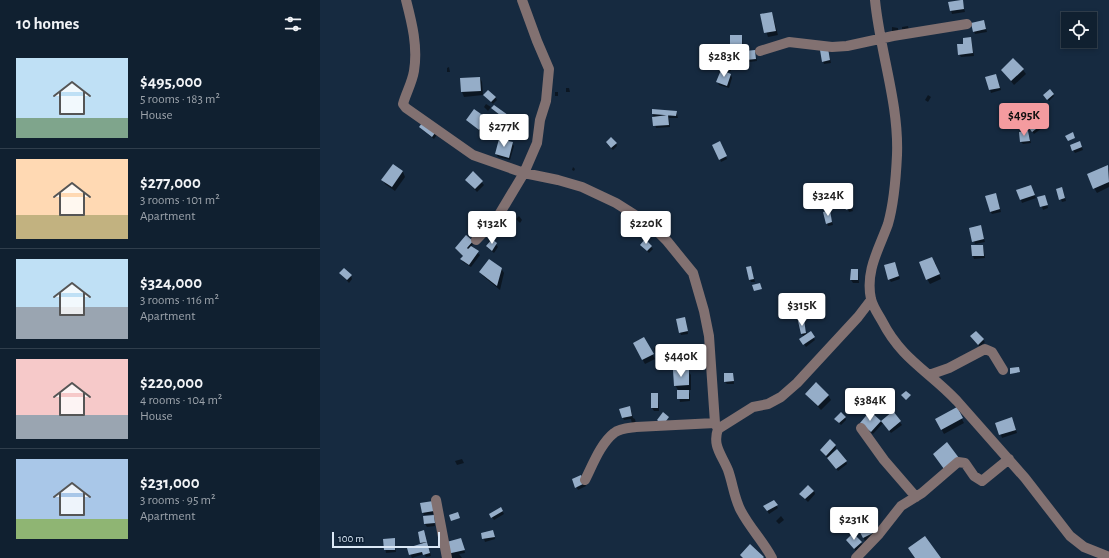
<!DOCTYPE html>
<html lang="en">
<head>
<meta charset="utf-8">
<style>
  body { margin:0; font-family:"Alegreya Sans",sans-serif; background:#1e2d3c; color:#f1f3f6; height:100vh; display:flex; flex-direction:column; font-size:15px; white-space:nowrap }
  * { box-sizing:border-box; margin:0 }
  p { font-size:13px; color:#9ca3ab }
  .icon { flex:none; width:22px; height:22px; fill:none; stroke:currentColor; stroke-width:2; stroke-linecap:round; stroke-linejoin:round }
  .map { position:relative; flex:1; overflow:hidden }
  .drawer { display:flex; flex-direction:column; background:#102030; width:320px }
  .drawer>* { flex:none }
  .tools { position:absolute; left:741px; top:12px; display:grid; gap:8px }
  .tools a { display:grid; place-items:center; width:36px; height:36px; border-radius:0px; background:#102030; box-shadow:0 2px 6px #0003,0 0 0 1px #303e4c; font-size:20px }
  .scale { position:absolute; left:12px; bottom:10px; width:108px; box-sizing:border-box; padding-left:4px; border:2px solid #dbe8f6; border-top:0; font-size:11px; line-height:14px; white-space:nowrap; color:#dbe8f6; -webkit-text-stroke:3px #0d2035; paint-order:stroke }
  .price { position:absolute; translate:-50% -34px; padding:0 9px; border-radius:4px; background:#fff; color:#222; font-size:13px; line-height:26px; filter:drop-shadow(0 1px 2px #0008) }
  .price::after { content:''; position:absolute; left:50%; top:24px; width:12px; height:9px; margin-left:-6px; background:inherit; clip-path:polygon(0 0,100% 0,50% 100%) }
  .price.on { background:#f49b9f; color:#111 }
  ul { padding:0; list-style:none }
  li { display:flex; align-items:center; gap:12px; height:100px; padding:0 16px }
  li+li { border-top:1px solid #303e4c }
  li span { display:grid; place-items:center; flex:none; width:112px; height:80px; border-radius:0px; color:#555 }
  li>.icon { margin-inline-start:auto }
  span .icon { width:48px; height:48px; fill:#fffc; stroke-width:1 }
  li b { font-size:17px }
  h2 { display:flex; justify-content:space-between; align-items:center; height:48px; padding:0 16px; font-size:17px }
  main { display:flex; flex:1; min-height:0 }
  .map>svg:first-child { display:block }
</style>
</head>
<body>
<main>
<section class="drawer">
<h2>10 homes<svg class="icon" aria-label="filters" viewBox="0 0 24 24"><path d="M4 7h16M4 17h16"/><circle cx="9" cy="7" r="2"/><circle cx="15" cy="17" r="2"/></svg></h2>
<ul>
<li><span style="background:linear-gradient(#bfe0f5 75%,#7fa58c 0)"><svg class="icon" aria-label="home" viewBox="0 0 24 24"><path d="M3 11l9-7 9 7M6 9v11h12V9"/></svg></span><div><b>$495,000</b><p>5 rooms · 183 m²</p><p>House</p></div></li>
<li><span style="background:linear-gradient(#ffd9b3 70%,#c2b280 0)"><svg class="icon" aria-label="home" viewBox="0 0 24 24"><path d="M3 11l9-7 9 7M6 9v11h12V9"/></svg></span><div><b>$277,000</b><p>3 rooms · 101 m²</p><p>Apartment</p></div></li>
<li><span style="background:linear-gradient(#bfe0f5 60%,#9aa5b1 0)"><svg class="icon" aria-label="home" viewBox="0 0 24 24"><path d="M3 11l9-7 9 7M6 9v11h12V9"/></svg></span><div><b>$324,000</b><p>3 rooms · 116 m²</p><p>Apartment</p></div></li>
<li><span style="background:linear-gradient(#f6c9c9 70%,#9aa5b1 0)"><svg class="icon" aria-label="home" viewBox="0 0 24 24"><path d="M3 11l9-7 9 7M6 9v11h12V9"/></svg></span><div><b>$220,000</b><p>4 rooms · 104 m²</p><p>House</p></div></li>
<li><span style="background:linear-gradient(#a9c7e8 75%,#8fb573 0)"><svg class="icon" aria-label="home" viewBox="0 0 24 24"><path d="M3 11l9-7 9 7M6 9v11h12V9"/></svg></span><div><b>$231,000</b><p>3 rooms · 95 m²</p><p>Apartment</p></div></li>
</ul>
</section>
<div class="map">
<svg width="789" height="558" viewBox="0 0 789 558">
  <rect width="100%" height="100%" fill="#162a40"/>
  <path fill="#0007" d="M642 1 645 12 632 14 629 2Z
    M452 13 458 35 448 37 441 15Z
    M664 21 667 32 655 34 654 31Z
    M588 26 589 30 582 29V27Z
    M572 27 578 28V32H572Z
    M422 36 423 50H413L411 48Z
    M651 38 654 56 641 57 639 54Z
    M508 49 511 63 504 64 503 61Z
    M435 51 437 61 429 62 427 60Z
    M401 64 410 65 411 71 404 73Z
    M129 67 130 72H127V68Z
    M682 70H703L706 74 694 85Z
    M401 72 411 75 412 78 409 88 399 85 398 82Z
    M676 75 681 90 671 93 667 78Z
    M160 78 162 82 163 95 144 97 142 92 141 79Z
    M246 88H249L250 92H246Z
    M730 91 734 96 729 101 725 96Z
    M235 92H238V96H235Z
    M608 95 611 97 608 102 605 100Z
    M165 96 175 97 177 100 173 104Z
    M166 104 171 107 168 111 164 107Z
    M172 108 187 116 188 119 186 121Z
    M356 111 358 118H349L350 127 336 128 333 114Z
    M686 118 688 123 685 124 683 119Z
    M147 120H167L168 123 161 132Z
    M706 123 723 124 725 126 714 134Z
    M100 128 119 132 114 139Z
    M708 132 711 143 703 144 701 142Z
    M192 143 194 146 190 160 178 157 176 154Z
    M296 143 297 146 293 150 288 145Z
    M401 145 407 159 401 162 400 159Z
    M761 145 763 150 755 153 753 150Z
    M73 165 83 172 85 177 75 191 65 184 63 180Z
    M787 166 789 169V187L777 193 774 188Z
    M253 167 255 169 254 171 252 170Z
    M153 173 164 185 157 192 148 182Z
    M712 189 716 198 702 203 697 190Z
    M737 190 743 191 746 201 742 202Z
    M517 192 519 196 511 199 509 194Z
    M677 197 681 212 672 214 670 211Z
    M719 198 726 199 728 208 723 210Z
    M524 200 529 202 533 211 529 212Z
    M509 211 513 225 508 226 507 223Z
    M199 216 202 220 200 223 196 219Z
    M660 226 665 242 655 244 650 229Z
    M146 237 153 244 151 247 160 255 151 267 143 262 141 259 144 257 136 249Z
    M172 240 178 247 174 253 167 247Z
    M321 245 331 247 333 249 329 253Z
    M663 246 665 258 654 259 653 256Z
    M615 262 621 279 610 284 607 279Z
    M576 266 580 279 571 282 569 279Z
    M431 267 435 282H431L430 279Z
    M181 268 184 273 180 290 163 276 160 272Z
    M538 270 539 283H533L531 280Z
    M20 273 31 276 32 279 29 283Z
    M492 301 495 311 482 312 480 309Z
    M366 321 368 334 361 335 360 332Z
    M483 321 487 335 490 332 495 340 486 347 481 339 484 337 482 334Z
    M651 337 663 340 665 342 660 347Z
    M324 339 335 359 325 364 314 344Z
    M338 347 339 353H335L334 348Z
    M368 371 371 375V390H368L370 394V401L360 402 358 390 355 385Z
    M413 374 414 384H407L405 382Z
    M338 394 339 411H334L332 408Z
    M486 394 508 395 511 400 501 410Z
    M636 408 644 423 624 434 616 419Z
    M311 410 313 418 315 419 316 424H312L311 419 304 420 303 418Z
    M550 413 562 423 573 413 582 425 571 433 563 423 553 434 543 426Z
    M525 417 526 420 521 425 517 421Z
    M693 421 697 433 682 438 677 423Z
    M515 445 516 448 511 454 526 461 527 464 518 471 501 450Z
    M142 459 144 463 137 465 135 461Z
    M261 476 266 486 258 490 253 480Z
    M494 491 495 494 488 502 482 496Z
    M454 501 458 508 449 514 445 507Z
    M112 502 115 514 104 515 103 512Z
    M181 509 184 514 174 520 170 514Z
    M113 516 115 526 107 527 105 524Z
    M461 516 464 520 459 524 456 521Z
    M546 521 554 536 545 541 537 525Z
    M162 533 174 534 175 539 165 542Z
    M105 534 111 556 106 557 104 554 92 558 88 549 103 545 101 543Z
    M74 539 76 552 66 553 64 540Z
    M142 542 145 553 139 554 142 558H131L128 554Z
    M528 542H541L542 545 536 551Z"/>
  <path fill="#95adc8" d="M641 0H643L644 9 630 11 628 2Z
    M452 12 456 31 444 33 440 14Z
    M664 20 666 29 653 32 651 23Z
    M410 35H422V48H410Z
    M651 37 653 53 638 55 637 44H643V38Z
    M508 48 510 60 502 62 500 50Z
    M435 50 436 59 426 60 425 51Z
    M693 58 704 69 691 81 681 70Z
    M409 61 411 68 401 70 400 63Z
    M401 70 411 74 407 86 396 82Z
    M676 74 680 88 669 90 665 77Z
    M160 77 161 91 141 92 140 78Z
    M730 89 734 94 727 100 723 95Z
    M168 90 176 97 171 102 163 95Z
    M174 105 188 115 185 119 171 108Z
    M154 109 168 119 159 130 146 120Z
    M332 109 357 111 356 116 332 114Z
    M715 111 724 123 712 132 703 120Z
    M348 115 349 125 333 126 332 117Z
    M105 119 118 129 112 137 99 127Z
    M186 122 192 127 187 132 182 127Z
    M708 131 710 141 700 142 699 132Z
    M753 132 755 138 748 141 745 136Z
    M291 137 297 143 291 148 286 142Z
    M179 139 193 142 189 158 175 154Z
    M400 141 407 156 399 160 392 145Z
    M760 141 762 147 752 151 750 145Z
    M73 164 83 171 72 187 61 180Z
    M788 165 789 182 773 189 767 174Z
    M153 171 163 181 155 189 145 180Z
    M711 185 715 195 700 200 696 190Z
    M742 187 745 198 739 200 736 189Z
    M518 191 519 195 509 198 508 194Z
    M676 193 680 209 670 212 665 196Z
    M725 195 728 205 720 207 717 197Z
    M528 198 532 208 526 210 522 200Z
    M510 210 512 222 506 224 503 212Z
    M661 225 664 239 652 242 649 228Z
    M146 235 153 241 147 248 148 249 151 246 159 251 149 265 140 259 143 256 135 248Z
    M172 239 177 243 172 251 166 246Z
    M325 239 332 246 327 251 320 245Z
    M651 245H663L664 256H652Z
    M612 257 620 274 606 280 599 262Z
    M169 259 182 268 177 286 159 272Z
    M575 262 579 276 568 280 564 265Z
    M431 266 434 279 429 280 426 267Z
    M24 268 32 275 27 280 19 273Z
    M531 269H538V280H530Z
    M440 283 442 289 434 291 432 285Z
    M493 300 494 308 479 309 478 301Z
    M365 317 368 331 359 333 356 319Z
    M484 320 486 333 481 334 478 321Z
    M491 331 495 337 483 345 479 339Z
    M656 331 664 339 658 345 650 336Z
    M324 337 334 354 322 360 313 343Z
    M699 367 700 372 690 374V368Z
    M353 370H369V385L354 386Z
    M404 373H413L414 381 404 382Z
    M496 382 509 395 498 406 485 394Z
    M357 390H369V399H357Z
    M586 391 591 395 586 400 581 395Z
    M331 393H338V408H331Z
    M310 406 312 416 302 418 299 409Z
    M637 407 643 418 621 430 615 419Z
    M550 411 561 421 551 432 540 423Z
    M573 411 581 421 569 431 561 421Z
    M343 412 349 417 343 425 337 420Z
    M521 412 526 417 519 423 514 419Z
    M692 417 696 430 679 435 675 423Z
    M510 439 516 445 506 456 500 450Z
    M627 442 639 458 624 469 613 454Z
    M517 449 527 461 516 469 507 458Z
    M261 475 265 483 255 488 252 479Z
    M488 485 494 491 485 499 479 494Z
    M454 500 458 505 447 511 443 506Z
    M113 501 114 511 102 513 100 503Z
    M181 507 183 511 171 518 169 514Z
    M138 512 140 518 131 521 129 515Z
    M114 515 115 523 104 524 103 516Z
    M546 520 553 533 543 538 536 525Z
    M104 530 107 542 100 543 98 532Z
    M173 530 175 537 162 539 161 533Z
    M533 533 542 542 534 549 526 540Z
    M605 536 621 558H595L588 548Z
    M75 538V550H64L63 539Z
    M141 538 145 550 127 554 123 543Z
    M107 542 110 553 103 555 102 552 89 555 87 548Z
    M430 544 444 557 443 558H423L420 555Z"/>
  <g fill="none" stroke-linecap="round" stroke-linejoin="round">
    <path stroke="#827171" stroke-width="10" d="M86 0C92 23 98 47 94 71 92 83 86 93 83 104L86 108 153 155 204 173 238 180 262 187 296 203 315 215 335 229 347 241 373 273 384 311 389 336 395 423 398 429C392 446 402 455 408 470 413 484 414 498 421 511 430 528 443 541 452 558
      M555 0C560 52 579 103 577 155 576 177 574 203 568 224 559 249 545 271 551 299 553 307 558 314 562 321 582 360 609 371 637 401L705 478 750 536 764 547 789 557
      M440 51 469 42 512 47 527 46 573 36 647 24
      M156 240 177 218 204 173 217 143 220 120 226 101 229 69 217 41 202 0
      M609 375 629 368 665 349 672 352 683 370
      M541 428 564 460 596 497
      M398 429 433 407 448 404 461 397 477 383 538 317 551 300
      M265 480C273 464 281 443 294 433 300 428 309 428 316 427L395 423
      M116 500 127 558
      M536 558 559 534 581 506 602 493 638 462 645 463 654 476 662 481 689 459"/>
  </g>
</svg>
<div class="tools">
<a><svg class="icon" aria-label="locate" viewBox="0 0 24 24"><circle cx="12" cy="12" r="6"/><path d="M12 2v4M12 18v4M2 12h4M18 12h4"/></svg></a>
</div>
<div class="scale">100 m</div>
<b class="price" style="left:404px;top:78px">$283K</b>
<b class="price on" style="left:704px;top:137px">$495K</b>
<b class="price" style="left:184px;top:148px">$277K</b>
<b class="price" style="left:508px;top:217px">$324K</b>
<b class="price" style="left:172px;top:245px">$132K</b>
<b class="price" style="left:326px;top:245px">$220K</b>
<b class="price" style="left:482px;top:327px">$315K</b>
<b class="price" style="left:361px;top:378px">$440K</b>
<b class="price" style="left:550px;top:422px">$384K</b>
<b class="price" style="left:534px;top:541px">$231K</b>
</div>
</main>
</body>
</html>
